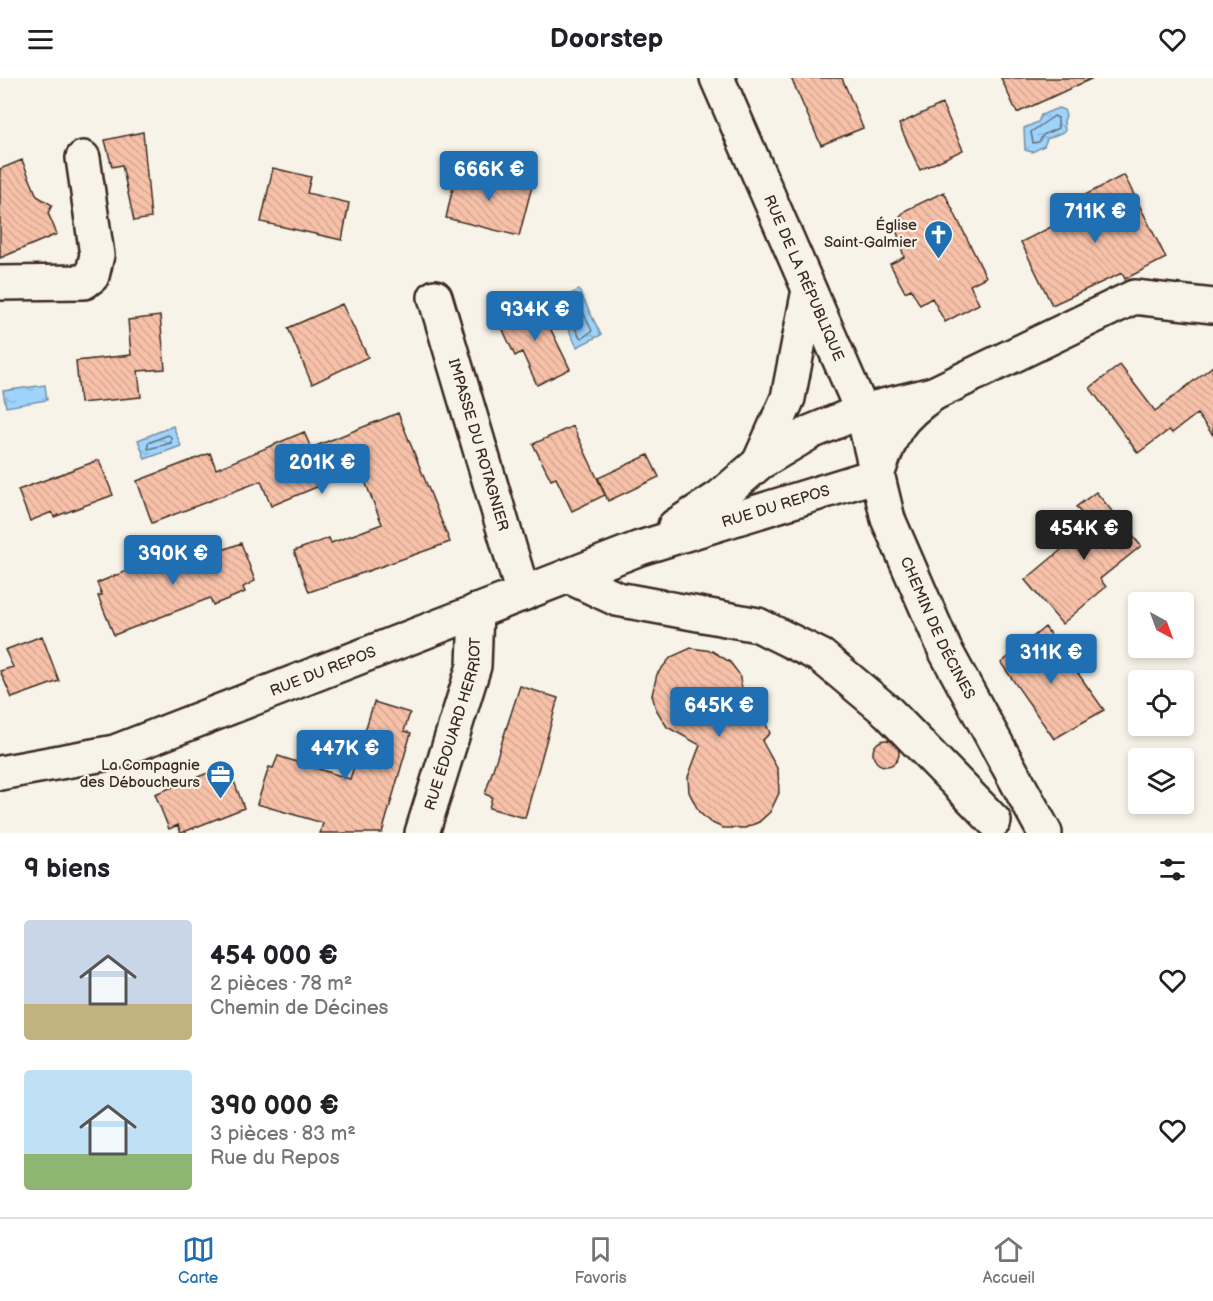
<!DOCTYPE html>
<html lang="fr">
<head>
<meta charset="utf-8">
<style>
  body { margin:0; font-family:"Balsamiq Sans",sans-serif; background:#f6f6f6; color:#202124; height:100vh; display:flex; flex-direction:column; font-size:22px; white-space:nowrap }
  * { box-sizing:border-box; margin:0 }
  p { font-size:20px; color:#757577 }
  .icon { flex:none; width:33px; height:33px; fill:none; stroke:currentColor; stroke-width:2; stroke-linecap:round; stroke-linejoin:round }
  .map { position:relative; height:755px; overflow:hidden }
  .sheet { display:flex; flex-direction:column; background:#fff; flex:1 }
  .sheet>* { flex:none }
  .needle { width:39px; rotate:139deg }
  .controls { position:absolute; left:1128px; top:514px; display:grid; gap:12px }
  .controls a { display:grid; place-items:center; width:66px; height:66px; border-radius:6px; background:#fff; box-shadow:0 3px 9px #0003; font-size:30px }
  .price { position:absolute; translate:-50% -51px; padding:0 14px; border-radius:6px; background:#1f6fb2; color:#fff; font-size:20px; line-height:39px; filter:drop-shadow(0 2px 3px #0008) }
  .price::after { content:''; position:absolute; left:50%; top:36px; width:18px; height:14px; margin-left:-9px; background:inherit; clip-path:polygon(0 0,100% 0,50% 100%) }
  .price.selected { background:#222; color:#fff }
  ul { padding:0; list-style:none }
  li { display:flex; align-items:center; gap:18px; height:150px; padding:0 24px }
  li span { display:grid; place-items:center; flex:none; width:168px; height:120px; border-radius:6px; color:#555 }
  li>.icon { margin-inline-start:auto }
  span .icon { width:72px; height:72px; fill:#fffc; stroke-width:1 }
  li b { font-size:26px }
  h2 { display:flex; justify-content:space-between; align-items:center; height:72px; padding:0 24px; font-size:26px }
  header { display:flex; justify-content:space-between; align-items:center; height:78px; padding:0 24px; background:#fff; font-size:27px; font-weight:600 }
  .dock { display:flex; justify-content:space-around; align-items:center; height:84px; border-top:2px solid #e0e0e0; background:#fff; font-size:16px; color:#757577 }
  .dock a { display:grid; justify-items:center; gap:3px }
  .dock .selected { color:#1f6fb2 }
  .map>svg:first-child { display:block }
</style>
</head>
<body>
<header><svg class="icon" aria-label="menu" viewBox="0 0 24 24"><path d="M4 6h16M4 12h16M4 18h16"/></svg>Doorstep<svg class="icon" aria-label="heart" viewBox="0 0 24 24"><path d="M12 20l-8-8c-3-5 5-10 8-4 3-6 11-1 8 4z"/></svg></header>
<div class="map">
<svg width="1213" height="755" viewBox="0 0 1213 755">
  <defs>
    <pattern id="water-ripples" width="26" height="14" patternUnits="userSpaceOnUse" patternTransform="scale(1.5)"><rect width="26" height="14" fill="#9ed3fc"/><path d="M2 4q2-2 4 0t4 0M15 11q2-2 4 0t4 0" fill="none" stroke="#89b5d8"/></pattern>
    <pattern id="building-back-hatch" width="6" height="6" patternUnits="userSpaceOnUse" patternTransform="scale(1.5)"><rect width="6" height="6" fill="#f7c1a9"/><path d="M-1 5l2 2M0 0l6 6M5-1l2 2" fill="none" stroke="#d5a691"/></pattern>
  </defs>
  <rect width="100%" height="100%" fill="#f7f3e8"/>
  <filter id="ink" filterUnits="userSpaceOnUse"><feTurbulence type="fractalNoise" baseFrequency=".0167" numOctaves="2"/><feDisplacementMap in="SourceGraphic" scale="12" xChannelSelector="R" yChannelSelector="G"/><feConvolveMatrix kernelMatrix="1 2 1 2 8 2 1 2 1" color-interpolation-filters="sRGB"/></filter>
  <g filter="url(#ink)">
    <path fill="url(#water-ripples)" stroke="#768fa3" stroke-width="1.5" d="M1058 30 1064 32 1066 37 1064 43 1065 53 1047 61 1044 68 1032 74 1025 72 1024 50 1038 44 1041 37Z
      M579 212 601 257 577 269 555 224Z
      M45 307 47 322 6 329 3 313Z
      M173 348 181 368 145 381 138 362Z"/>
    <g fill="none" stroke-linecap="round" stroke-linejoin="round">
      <path stroke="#636e77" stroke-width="1.5" d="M1054 38 1058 40V50L1043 57 1039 64 1033 65 1031 54Z
        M574 221 578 223 592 253 582 260 579 258 564 228Z
        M168 357 171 359V365L148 371V365Z"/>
    </g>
    <path fill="url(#building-back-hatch)" stroke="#3b2a1e" stroke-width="1.5" d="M791 0H842L863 50 821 67Z
      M1001 0H1093L1017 35Z
      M942 26 963 72 920 92 899 46Z
      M143 54 151 140 134 143 122 87 112 89 105 62Z
      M22 82 37 118 52 127 48 135 57 156 0 180V91Z
      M273 90 311 99 307 115 349 125 342 162 261 144Z
      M457 91 532 108 519 158 446 140Z
      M1124 97 1166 180 1125 201 1122 195 1052 227 1021 164 1089 130 1083 118Z
      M944 114 986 199 970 207 979 226 945 244 932 220 920 227 911 211 905 214 890 186 904 179 897 154 900 138 906 132Z
      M537 223 570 291 537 307 522 274 515 278 498 241Z
      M342 226 368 279 312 306 288 250Z
      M160 238 165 291 138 293 141 319 80 325 76 283 131 277 128 242Z
      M1120 287 1155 333 1213 288V357L1197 336 1172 355 1169 352 1138 375 1090 310Z
      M398 335 450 464 309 514 294 473 329 460 331 465 382 446 360 391 271 428 261 403 152 445 137 403 210 375 216 391 304 354 311 370Z
      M573 348 605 417 572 433 556 400 551 402 533 366Z
      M648 377 659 399 608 423 598 400Z
      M99 382 113 417 54 439 52 434 30 443 18 412Z
      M1096 414 1141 468 1100 501 1106 509 1062 546 1025 502 1091 447 1076 429Z
      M241 465 255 503 243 509 245 514 213 527 210 520 114 557 98 518 102 517 97 505 183 470 189 485Z
      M1045 549 1104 632 1054 661 1001 585Z
      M42 558 59 603 12 620 0 593 13 589 5 572Z
      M691 570 712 573 730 584 739 596 745 624 757 626 770 655 762 663 778 692 779 715 770 734 759 744 745 750H723L710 744 699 734 689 714 688 699 700 667 667 649 656 631 652 617 657 596 671 579Z
      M520 608 558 620 525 740 489 730 492 719 485 716Z
      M374 624 410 635 404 653 411 655 382 755H320L323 745 257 726 269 689 273 690 278 678 350 701Z
      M873 675a13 13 0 1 1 26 0a13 13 0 1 1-26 0Z
      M228 687 244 730 181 755 178 747 169 751 155 716Z"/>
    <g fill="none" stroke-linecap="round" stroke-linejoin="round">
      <defs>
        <g id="minor">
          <path id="s1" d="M717 0 862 333 888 441 945 572 1045 755"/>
          <path d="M0 205 84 204 92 198 97 177 83 80"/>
          <path id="s2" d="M435 219 523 516"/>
          <path d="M759 385 788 320 809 212"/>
          <path d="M675 448 720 419 759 385 811 354 862 333 933 316 1134 219 1213 228"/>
          <path d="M568 498 617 521 758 547 821 578 888 634 994 743"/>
          <path id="s3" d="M0 695 115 674 640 470 877 397C892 355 895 342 933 316"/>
          <path id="s4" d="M422 755 474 588 476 533"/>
        </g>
      </defs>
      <use href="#minor" stroke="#3b2a1e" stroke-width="38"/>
      <use href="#minor" stroke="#f7f3e8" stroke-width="33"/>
    </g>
  </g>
  <defs>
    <symbol id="church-pin" viewBox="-11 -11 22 30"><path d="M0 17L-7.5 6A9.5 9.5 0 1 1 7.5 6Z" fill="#1f6fb2" stroke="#f7f3e8"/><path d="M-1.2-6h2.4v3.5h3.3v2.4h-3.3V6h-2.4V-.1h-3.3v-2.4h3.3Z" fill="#fff"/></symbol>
    <symbol id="office-pin" viewBox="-11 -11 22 30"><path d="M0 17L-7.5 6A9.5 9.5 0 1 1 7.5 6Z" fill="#1f6fb2" stroke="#f7f3e8"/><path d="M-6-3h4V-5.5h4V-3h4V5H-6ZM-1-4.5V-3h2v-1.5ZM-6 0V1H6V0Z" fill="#fff"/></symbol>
  </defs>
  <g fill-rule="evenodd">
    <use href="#church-pin" x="922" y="140" width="33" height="45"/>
    <use href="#office-pin" x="204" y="680" width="33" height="45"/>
  </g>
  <g text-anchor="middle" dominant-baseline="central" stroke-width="4.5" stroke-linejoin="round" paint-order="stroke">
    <g font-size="15" fill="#3b2a1e" stroke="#f7f3e8" text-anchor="end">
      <text x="917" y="147">Église<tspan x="917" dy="17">Saint-Galmier</tspan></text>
      <text x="200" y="687">La Compagnie<tspan x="200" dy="17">des Déboucheurs</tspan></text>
    </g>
    <g font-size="15" fill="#3b2a1e" stroke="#f7f3e8">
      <text stroke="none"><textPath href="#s1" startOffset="218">RUE DE LA RÉPUBLIQUE</textPath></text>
      <text stroke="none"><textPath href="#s2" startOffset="154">IMPASSE DU ROTAGNIER</textPath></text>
      <text stroke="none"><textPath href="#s3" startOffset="822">RUE DU REPOS</textPath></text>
      <text stroke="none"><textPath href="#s1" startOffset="594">CHEMIN DE DÉCINES</textPath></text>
      <text stroke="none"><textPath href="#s3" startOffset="340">RUE DU REPOS</textPath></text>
      <text stroke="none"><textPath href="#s4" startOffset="114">RUE ÉDOUARD HERRIOT</textPath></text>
    </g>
  </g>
</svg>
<div class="controls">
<a><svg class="needle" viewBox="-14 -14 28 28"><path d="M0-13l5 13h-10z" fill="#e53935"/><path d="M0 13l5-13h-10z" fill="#757577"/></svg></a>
<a><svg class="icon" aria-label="locate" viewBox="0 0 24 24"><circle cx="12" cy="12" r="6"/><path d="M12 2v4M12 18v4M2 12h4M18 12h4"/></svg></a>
<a><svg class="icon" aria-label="layers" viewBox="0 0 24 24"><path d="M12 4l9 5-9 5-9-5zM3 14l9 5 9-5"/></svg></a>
</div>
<b class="price" style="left:489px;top:124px">666K €</b>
<b class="price" style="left:1095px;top:166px">711K €</b>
<b class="price" style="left:535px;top:264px">934K €</b>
<b class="price" style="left:322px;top:417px">201K €</b>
<b class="price selected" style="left:1084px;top:483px">454K €</b>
<b class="price" style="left:173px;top:508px">390K €</b>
<b class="price" style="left:1051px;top:607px">311K €</b>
<b class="price" style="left:719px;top:660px">645K €</b>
<b class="price" style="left:345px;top:703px">447K €</b>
</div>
<section class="sheet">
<h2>9 biens<svg class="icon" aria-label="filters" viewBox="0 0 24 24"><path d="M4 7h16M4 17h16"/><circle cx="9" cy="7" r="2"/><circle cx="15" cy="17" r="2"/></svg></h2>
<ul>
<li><span style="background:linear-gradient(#c9d6e8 70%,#c2b280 0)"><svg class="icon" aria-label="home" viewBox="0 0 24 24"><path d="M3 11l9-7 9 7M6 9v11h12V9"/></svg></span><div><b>454 000 €</b><p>2 pièces · 78 m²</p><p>Chemin de Décines</p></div><svg class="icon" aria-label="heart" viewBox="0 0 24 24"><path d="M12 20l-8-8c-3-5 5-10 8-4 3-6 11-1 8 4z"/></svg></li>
<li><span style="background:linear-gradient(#bfe0f5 70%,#8fb573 0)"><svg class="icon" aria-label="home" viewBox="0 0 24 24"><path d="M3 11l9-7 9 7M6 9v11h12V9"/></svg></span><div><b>390 000 €</b><p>3 pièces · 83 m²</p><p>Rue du Repos</p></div><svg class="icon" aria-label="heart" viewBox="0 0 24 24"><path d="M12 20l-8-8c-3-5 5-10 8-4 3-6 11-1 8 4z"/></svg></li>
</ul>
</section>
<nav class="dock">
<a class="selected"><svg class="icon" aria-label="map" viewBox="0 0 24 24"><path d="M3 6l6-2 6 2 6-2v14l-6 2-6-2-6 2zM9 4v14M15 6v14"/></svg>Carte</a>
<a><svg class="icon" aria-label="saved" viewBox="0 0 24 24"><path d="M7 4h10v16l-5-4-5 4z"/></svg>Favoris</a>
<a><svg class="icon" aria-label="home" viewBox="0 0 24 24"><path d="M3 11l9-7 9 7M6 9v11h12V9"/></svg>Accueil</a>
</nav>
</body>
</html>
